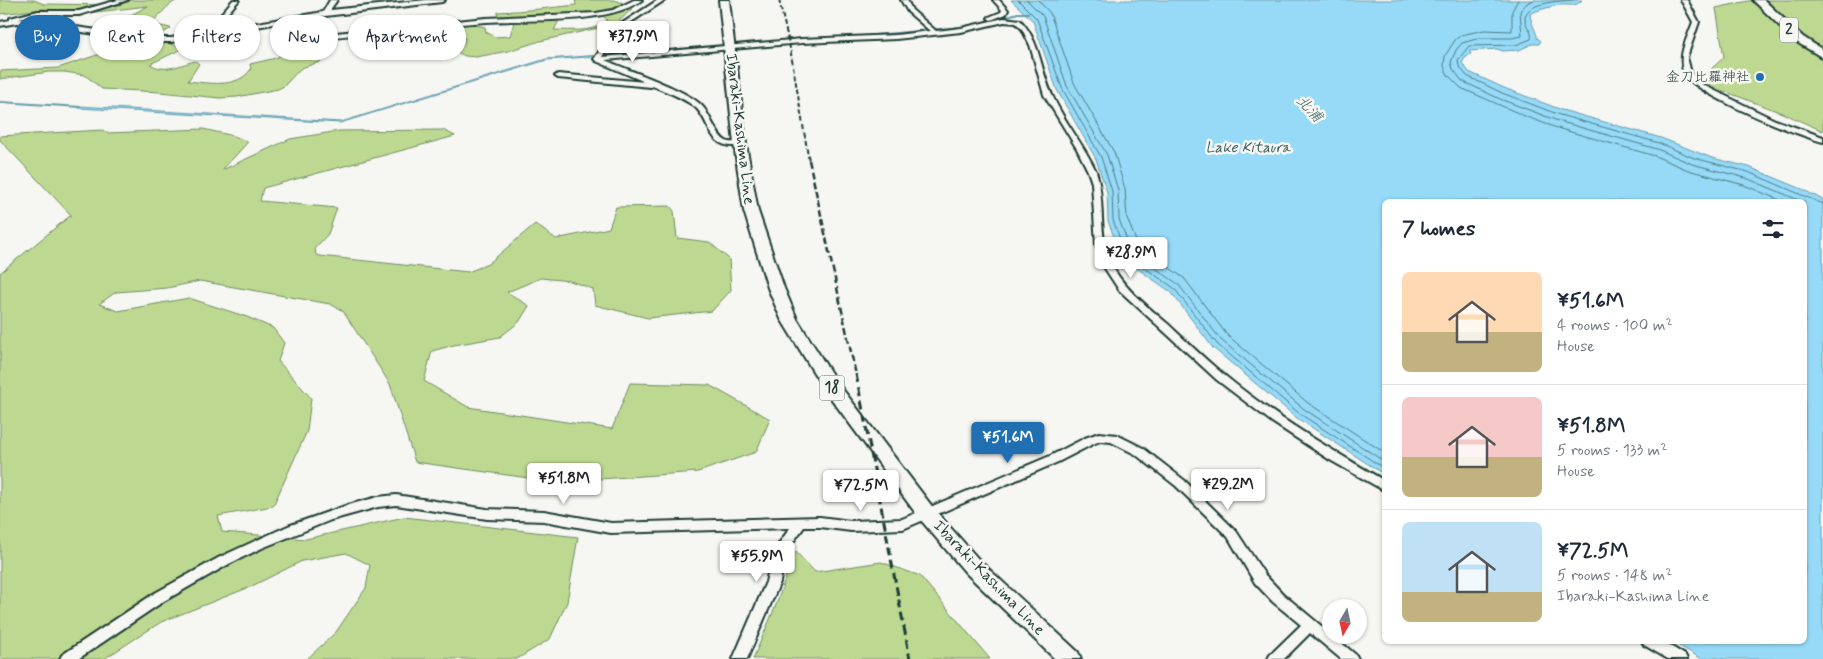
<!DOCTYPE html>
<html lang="en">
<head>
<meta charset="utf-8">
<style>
  body { margin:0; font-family:Mynerve,"Klee One",sans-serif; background:#f6f6f7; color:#1f2937; height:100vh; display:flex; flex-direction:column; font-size:19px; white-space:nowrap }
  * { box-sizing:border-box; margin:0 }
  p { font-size:16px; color:#747a83 }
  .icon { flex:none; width:28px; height:28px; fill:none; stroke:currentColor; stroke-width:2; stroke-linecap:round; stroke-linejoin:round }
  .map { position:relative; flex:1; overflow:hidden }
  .side { position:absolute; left:1382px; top:199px; width:425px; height:445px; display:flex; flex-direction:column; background:#fff; border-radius:8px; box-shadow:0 1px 4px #0004 }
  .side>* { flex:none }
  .guide { position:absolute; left:15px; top:15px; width:475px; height:45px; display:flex; gap:10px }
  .needle { width:32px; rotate:189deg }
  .controls { position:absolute; left:1322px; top:599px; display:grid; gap:10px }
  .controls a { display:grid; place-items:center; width:45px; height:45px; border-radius:50%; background:#fff; box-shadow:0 1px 4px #0004; font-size:25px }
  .price { position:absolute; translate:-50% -42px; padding:0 11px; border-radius:5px; background:#fff; color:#222; font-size:16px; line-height:32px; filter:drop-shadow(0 1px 2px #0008) }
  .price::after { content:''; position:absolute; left:50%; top:30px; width:15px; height:11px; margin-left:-8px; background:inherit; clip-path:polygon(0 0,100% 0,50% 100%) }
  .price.selected { background:#1f6fb2; color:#fff }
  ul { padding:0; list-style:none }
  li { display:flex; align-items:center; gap:15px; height:125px; padding:0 20px }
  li+li { border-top:1px solid #e0e1e3 }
  li span { display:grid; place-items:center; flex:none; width:140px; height:100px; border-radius:8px; color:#555 }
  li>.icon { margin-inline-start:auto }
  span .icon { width:60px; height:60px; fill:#fffc; stroke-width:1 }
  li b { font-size:21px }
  h2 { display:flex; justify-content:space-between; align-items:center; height:60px; padding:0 20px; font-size:21px }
  .chip { padding:0 18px; border-radius:22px; background:#fff; box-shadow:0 1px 4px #0004; font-size:18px; line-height:45px }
  .chip.selected { background:#1f6fb2; color:#fff }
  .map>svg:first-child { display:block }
</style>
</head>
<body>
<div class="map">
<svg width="1823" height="659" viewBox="0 0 1823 659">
  <rect width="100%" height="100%" fill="#f6f6f2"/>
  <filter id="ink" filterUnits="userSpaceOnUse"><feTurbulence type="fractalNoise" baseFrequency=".02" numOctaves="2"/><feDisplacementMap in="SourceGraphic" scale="10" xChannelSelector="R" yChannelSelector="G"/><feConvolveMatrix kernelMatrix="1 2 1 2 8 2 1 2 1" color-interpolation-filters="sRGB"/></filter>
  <g filter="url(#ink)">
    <path fill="#bdd991" stroke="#6e8b62" d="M0 0H34L44 4 119 5 131 0H178C166 5 160 16 150 24L171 28C156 41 127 30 110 26L148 6 96 12 43 9 0 14Z
      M575 0H614L623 3 622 7 614 11 634 7 617 23 603 27 540 41 508 51 476 57 465 56 457 52 464 44 465 38C451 34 437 42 423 45 403 49 385 47 365 44L375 41 397 44 419 36 443 34 450 30 454 25 467 23 485 27 486 32 495 37 510 36 515 19 561 17 554 30C570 30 595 33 607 20L602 15 558 14 497 17 498 12C524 11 550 8 576 5Z
      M1753 0H1823V131L1782 113 1708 85 1705 75 1724 57 1716 8Z
      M302 38H324L319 43 320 56 322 60 320 62 301 68 284 86 278 89 237 97 220 98 160 92 102 89 85 75 64 72H49L0 79V71L58 68 109 51 167 43 184 48 150 64C166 74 180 64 196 61L199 64 188 81C208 83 238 89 251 69L250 64 276 58 283 53 285 44Z
      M203 129 234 136 248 142 222 170 290 139 339 131 443 130 455 136 263 188 260 201 337 208 328 234 315 248 316 255 320 256 468 272 488 264 535 224 556 239 609 228 616 207 670 206 674 211 677 238 709 242 729 259 731 290 712 311 648 318 595 305 593 289 570 281 541 278 507 292 529 306 519 322 500 337 454 345 432 351 424 381 468 407 612 429 630 383 709 385 770 419 756 452 698 472 557 482 415 462 390 384 343 311 330 304 200 281 167 288 116 292 99 304 118 311 189 298 247 317 273 328 284 343 278 361 311 398 307 431 273 506 218 516 222 532 306 539 404 517 578 537 567 602 550 639 517 659H307L336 632 366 588 370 565 346 553 302 561 250 587 161 622 104 659H0V273L71 215 0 140V136L102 130 108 133Z
      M795 551 815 572 881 562 920 576 990 659H753L776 605Z"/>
    <path fill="#96daf8" stroke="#669baa" d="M1011 0H1582C1575 8 1568 4 1559 5 1550 7 1537 10 1530 14 1531 25 1537 31 1537 38L1541 41 1539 44H1532L1519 50 1503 51 1497 49 1469 51 1471 54 1465 58 1462 63 1469 72 1504 88 1562 110 1661 138 1712 158 1749 167 1802 189 1823 200V659H1720L1715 657 1702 659 1671 641H1805V201H1385V475L1297 418 1213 348 1171 292 1122 258 1108 221 1107 192 1096 159 1057 90 1033 21Z
      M995 19 997 20 982 25 869 36 547 60 340 123 78 108 80 106 341 122 546 59 869 35 968 26Z"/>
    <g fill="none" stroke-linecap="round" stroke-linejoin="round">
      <path stroke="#4f7c82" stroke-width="1" d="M1018 0 1037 19 1062 88 1101 157 1112 191 1113 220 1126 255 1174 288 1217 344 1300 414 1385 469
        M1027 0 1043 16 1067 86 1107 155 1118 190 1119 219 1131 251 1178 284 1221 340 1304 409 1385 462
        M1038 0 1050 13 1074 83 1114 152 1125 189 1127 218 1138 246 1184 278 1227 335 1308 403 1385 453
        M1518 0 1512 11V31L1484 30 1461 35 1455 40 1445 56 1444 66 1448 75 1461 88 1527 117 1557 128 1655 156 1688 170 1744 185 1782 201
        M1534 0 1527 3 1520 11 1522 36 1512 38H1480L1462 43 1456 50 1451 62 1453 69 1462 81 1500 99 1558 121 1657 149 1692 164 1746 178 1801 201
        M1573 0C1561 1 1523 2 1525 20 1526 28 1533 31 1531 39L1516 45 1469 46 1458 60 1459 66 1467 76 1502 93 1560 115 1659 143 1694 158 1748 172 1823 204"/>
      <path stroke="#669baa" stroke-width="2" d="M994 20 1018 13H1028
        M0 102 81 107"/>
      <defs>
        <path id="street" d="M118 0H128L79 15H38L19 19 154 38H171L225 29 219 26 215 21 233 0H239L221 21 223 24 233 27 323 12 330 0H337L330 10H331L426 0H445L442 2 309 18 303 34 316 35 486 18 596 13 613 10 634 0H642C609 25 528 19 486 22 429 26 373 33 316 39L297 37 296 36 302 19 171 42H154L17 23 0 26V22L10 20V18L38 11H79Z
          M658 0H665L619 30 602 57 802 39 896 35 930 31 908 12 901 0H907L912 10 936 31 961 28 1004 18 1020 20C1041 42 1040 71 1053 97 1065 123 1084 145 1096 171 1106 201 1097 235 1111 264 1124 289 1147 306 1168 324 1186 341 1205 359 1224 375 1273 416 1330 449 1385 481V491L1330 460 1272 422 1217 380 1119 290 1102 264 1096 245 1092 183 1088 171 1077 149 1044 95 1030 45 1022 29 1016 23 1004 22 961 32 896 39 802 43 605 60C627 70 688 90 702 106 710 114 716 136 726 141 731 144 738 140 744 144 740 147 738 146 733 146 708 146 710 120 695 107 682 97 667 92 653 86L650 87 558 78 555 76 558 74 645 82 596 61 594 59 615 28Z
          M993 0H999L1008 10 1006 14 991 20 988 18 989 17 1001 12 1002 10Z
          M1681 0H1687L1699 22 1687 57 1691 73 1703 85 1775 120 1823 137V142C1799 136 1693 94 1684 73 1677 56 1687 39 1693 22Z
          M1099 433 1117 435 1143 448 1184 480 1236 531 1265 575 1283 594 1356 655 1358 659H1341L1310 633 1284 659H1268L1270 655 1301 625 1273 602 1255 583 1228 537 1176 486 1135 454 1111 442 1100 441 1093 444 1058 462 903 529 851 531 820 527H804L785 553 780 582 747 659H733L766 582 773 552 790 528 611 533 544 521 487 519 396 505 378 507 331 520 262 548 229 564 164 601 78 659H60L62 655 155 593 220 557 288 526 348 505 378 497 396 495 487 509 544 511 611 523 820 517 851 521 902 519 1050 456 1085 438Z
          M1642 641H1662L1685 655 1687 659H1668L1644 645Z"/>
        <path id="primary" d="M719 0H729L746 144 758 211 784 288 797 319 834 378 934 509 980 561 1078 652 1081 659H1055L966 573 920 519 822 386 781 319 768 288 744 211 734 144Z
          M1753 0H1764L1803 37 1823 50V58L1795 41Z"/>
      </defs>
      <use href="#street" stroke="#1f3d34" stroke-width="4"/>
      <use href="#primary" stroke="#1f3d34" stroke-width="4"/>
      <use href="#street" fill="#f6f6f2" fill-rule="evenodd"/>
      <use href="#primary" fill="#f6f6f2" fill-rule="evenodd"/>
      <path stroke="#1f3d34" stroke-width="2" stroke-dasharray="5 2.5" stroke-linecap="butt" d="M779 0 790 48 809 161"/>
      <path stroke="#1f3d34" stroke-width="2.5" stroke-dasharray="7 3" stroke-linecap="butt" d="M809 160 856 375"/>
      <path stroke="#1f3d34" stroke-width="3" stroke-dasharray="9 4.5" stroke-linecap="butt" d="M856 374 910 659"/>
    </g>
  </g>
  <circle fill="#1f6fb2" stroke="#f6f6f2" stroke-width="2" cx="1760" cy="77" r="5"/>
  <g text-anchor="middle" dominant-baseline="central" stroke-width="5" stroke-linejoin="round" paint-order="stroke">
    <g font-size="14" fill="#1f3d34" stroke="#f6f6f2" text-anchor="end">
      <text x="1750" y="77">金刀比羅神社</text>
    </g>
    <g fill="#f6f6f2" stroke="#60746d" stroke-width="1">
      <rect x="1780" y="17.5" width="18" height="25" rx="4"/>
      <rect x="819.5" y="375.5" width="25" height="25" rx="4"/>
    </g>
    <g font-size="15" font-weight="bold" fill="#1f3d34">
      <text x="1789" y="30">2</text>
      <text x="832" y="388">18</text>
    </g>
    <g font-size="15" font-style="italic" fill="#375c5b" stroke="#f6f6f2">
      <text transform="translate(1309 109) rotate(46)">北浦</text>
      <text x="1248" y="148">Lake Kitaura</text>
    </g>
    <g font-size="16" fill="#1f3d34" stroke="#f6f6f2">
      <text transform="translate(740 129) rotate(83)">Ibaraki-Kashima Line</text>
      <text transform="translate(989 578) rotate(46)">Ibaraki-Kashima Line</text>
    </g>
  </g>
</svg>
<div class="controls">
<a><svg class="needle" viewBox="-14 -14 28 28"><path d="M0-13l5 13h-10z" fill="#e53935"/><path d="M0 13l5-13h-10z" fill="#747a83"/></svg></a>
</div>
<b class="price" style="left:633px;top:63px">¥37.9M</b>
<b class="price" style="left:1131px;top:279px">¥28.9M</b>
<b class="price selected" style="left:1008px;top:464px">¥51.6M</b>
<b class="price" style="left:564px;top:505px">¥51.8M</b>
<b class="price" style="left:1228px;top:511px">¥29.2M</b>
<b class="price" style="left:861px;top:512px">¥72.5M</b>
<b class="price" style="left:757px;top:583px">¥55.9M</b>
<div class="guide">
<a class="chip selected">Buy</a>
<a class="chip">Rent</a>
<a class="chip">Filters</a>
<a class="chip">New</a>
<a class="chip">Apartment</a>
</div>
<section class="side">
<h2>7 homes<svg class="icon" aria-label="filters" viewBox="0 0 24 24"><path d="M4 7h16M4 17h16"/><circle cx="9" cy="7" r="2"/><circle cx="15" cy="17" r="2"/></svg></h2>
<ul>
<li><span style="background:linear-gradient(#ffd9b3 60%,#c2b280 0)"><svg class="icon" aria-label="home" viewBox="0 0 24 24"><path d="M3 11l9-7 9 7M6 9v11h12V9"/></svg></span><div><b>¥51.6M</b><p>4 rooms · 100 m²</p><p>House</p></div></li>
<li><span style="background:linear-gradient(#f6c9c9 60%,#c2b280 0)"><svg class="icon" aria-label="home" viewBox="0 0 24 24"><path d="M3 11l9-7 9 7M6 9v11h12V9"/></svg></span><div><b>¥51.8M</b><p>5 rooms · 133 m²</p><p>House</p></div></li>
<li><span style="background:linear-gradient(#bfe0f5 70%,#c2b280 0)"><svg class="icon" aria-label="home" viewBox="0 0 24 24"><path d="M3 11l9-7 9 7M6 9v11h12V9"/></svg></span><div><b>¥72.5M</b><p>5 rooms · 148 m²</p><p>Ibaraki-Kashima Line</p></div></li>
</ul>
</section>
</div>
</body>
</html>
